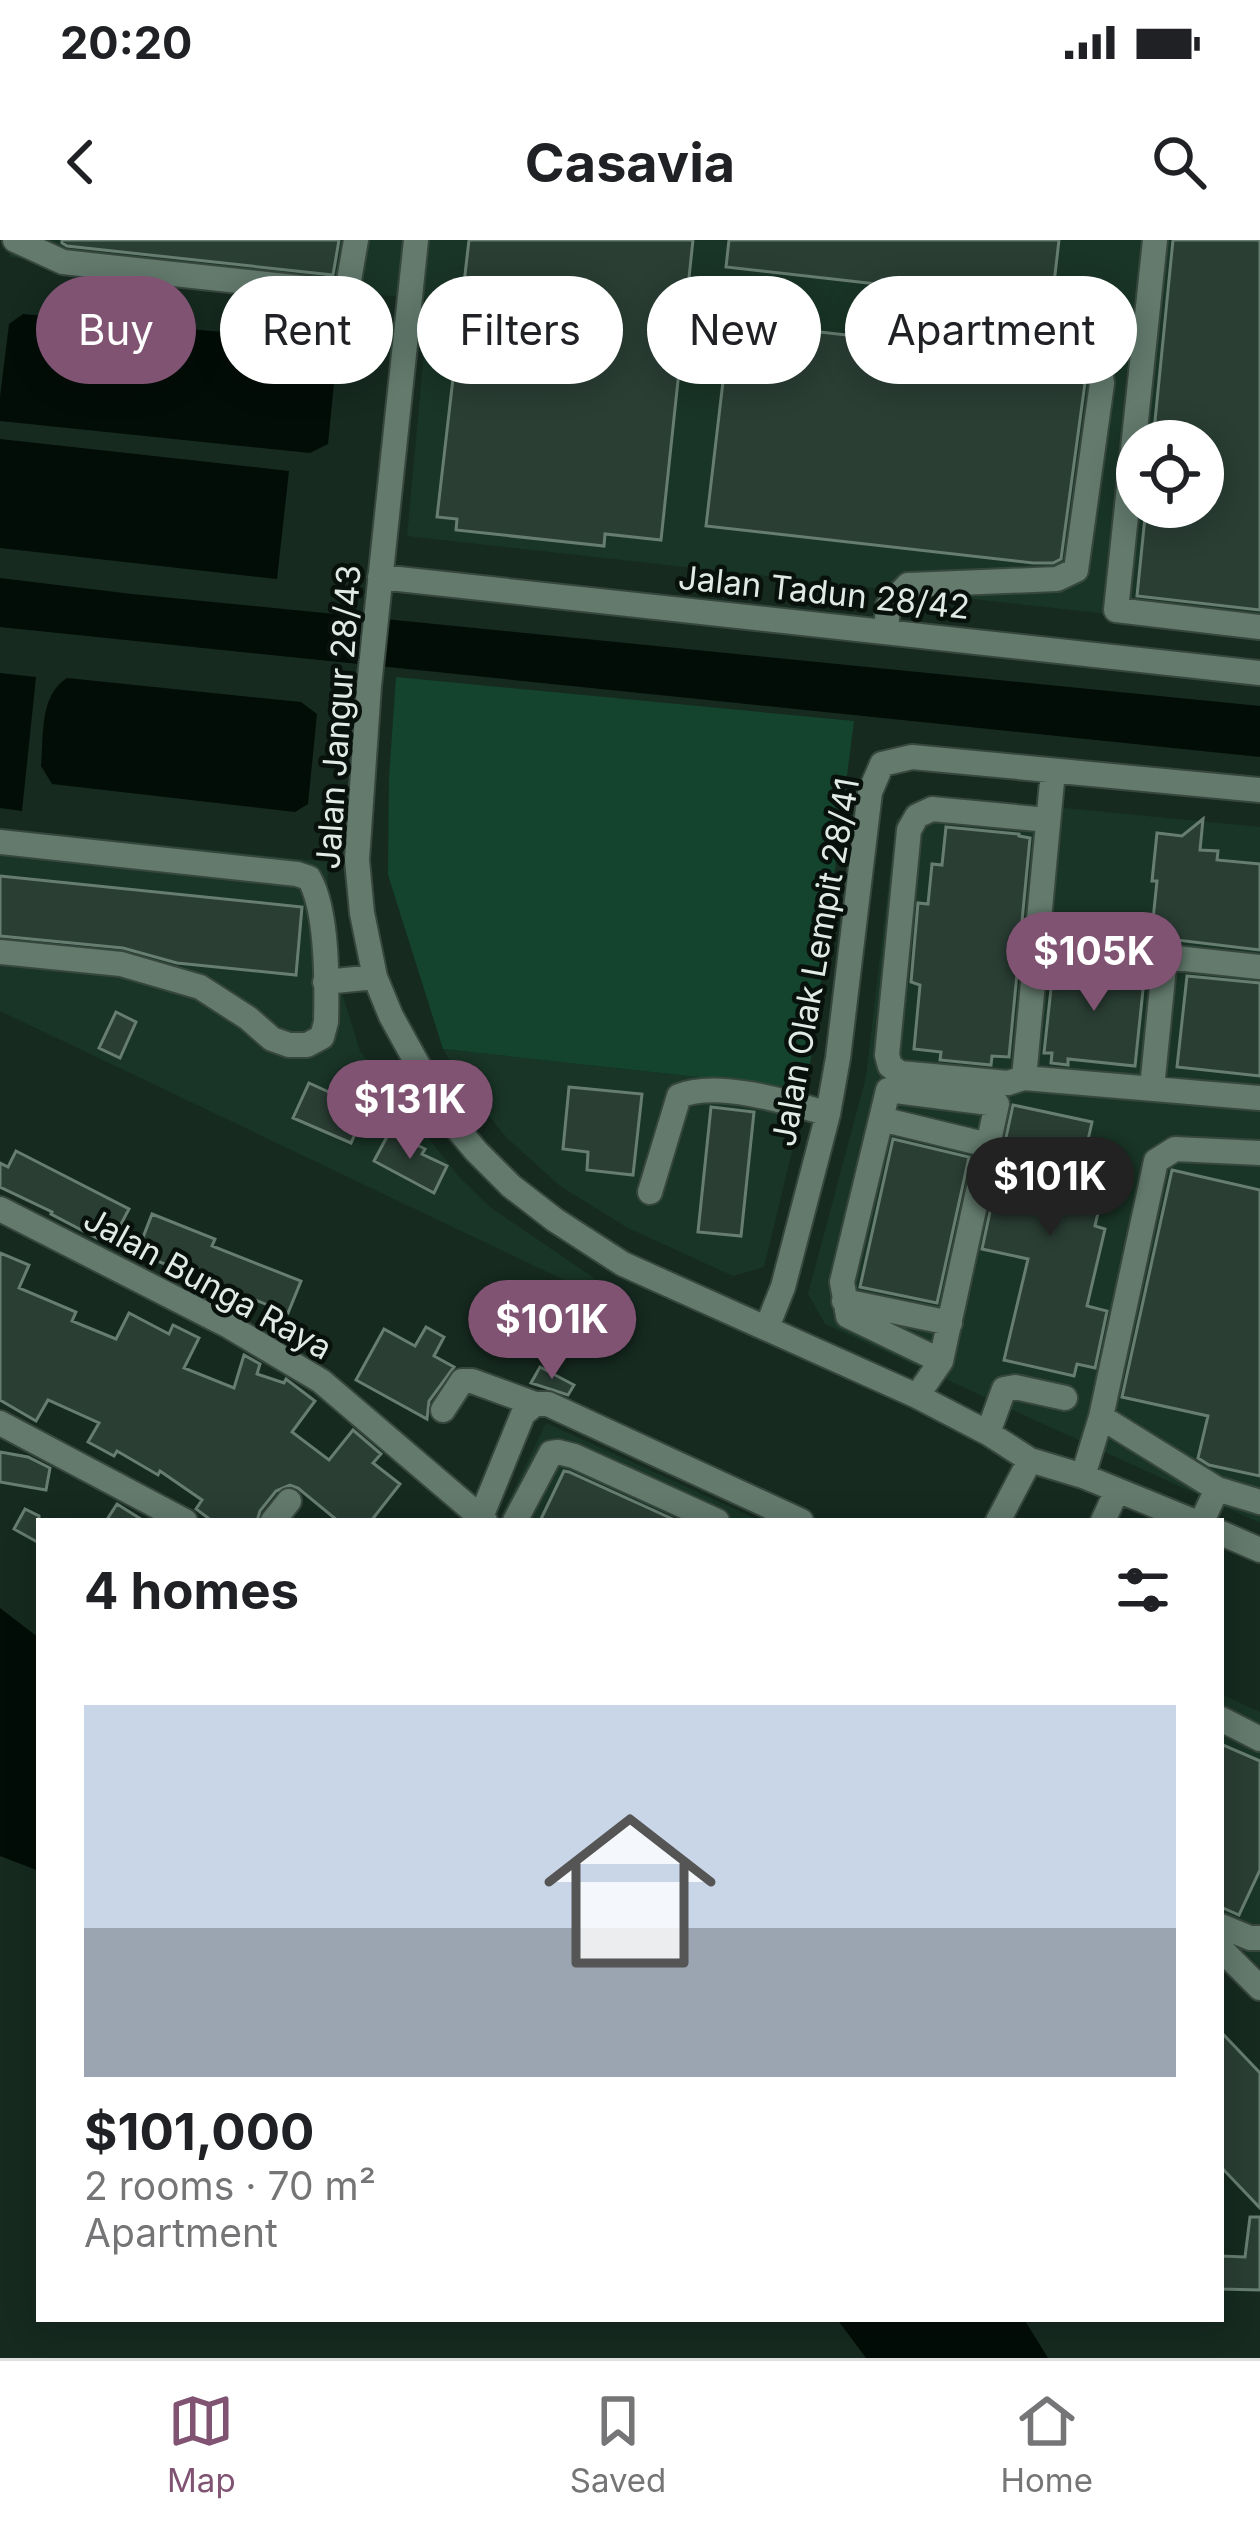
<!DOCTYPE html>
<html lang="en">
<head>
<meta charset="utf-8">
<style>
  body { margin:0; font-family:Inter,sans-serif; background:#f2f2f2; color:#202124; height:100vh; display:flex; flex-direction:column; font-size:45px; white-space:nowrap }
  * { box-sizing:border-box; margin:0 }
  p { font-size:39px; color:#757577 }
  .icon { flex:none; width:66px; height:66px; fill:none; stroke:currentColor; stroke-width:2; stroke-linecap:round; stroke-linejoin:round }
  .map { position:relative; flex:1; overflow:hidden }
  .drawer { position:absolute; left:36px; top:1278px; width:1188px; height:804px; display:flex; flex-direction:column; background:#fff; border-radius:0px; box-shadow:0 6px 30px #0003 }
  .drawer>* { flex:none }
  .top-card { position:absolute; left:36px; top:36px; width:1188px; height:108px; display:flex; gap:24px }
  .buttons { position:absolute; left:1116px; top:180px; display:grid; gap:24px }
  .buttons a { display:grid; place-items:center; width:108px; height:108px; border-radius:50%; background:#fff; box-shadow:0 6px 30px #0003; font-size:60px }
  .price { position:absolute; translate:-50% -102px; padding:0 27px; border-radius:42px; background:#805372; color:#fff; font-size:39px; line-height:78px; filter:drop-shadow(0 3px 6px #0008) }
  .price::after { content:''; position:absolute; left:50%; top:72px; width:36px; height:27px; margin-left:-18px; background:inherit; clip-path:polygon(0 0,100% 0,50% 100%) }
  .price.current { background:#222; color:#fff }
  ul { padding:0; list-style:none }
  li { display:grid; align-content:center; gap:24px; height:636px; padding:0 48px }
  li+li { border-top:3px solid #e0e0e0 }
  li span { display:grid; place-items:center; height:372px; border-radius:0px; color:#555 }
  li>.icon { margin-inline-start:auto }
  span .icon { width:216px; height:216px; fill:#fffc; stroke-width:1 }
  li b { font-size:51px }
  h2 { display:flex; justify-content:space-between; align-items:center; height:144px; padding:0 48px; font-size:51px }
  .tag { padding:0 42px; border-radius:54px; background:#fff; box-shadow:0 6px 30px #0003; font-size:42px; line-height:108px }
  .tag.current { background:#805372; color:#fff }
  .status { display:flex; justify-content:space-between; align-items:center; height:84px; padding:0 60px; background:#fff; direction:ltr }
  .status svg { height:33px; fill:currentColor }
  header { display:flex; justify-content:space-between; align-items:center; height:156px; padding:0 48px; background:#fff; font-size:54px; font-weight:700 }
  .tab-bar { display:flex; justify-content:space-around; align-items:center; height:168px; border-top:3px solid #e0e0e0; background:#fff; font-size:33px; color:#757577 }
  .tab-bar a { display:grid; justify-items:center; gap:6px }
  .tab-bar .current { color:#805372 }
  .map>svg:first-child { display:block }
</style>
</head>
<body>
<div class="status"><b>20:20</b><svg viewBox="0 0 49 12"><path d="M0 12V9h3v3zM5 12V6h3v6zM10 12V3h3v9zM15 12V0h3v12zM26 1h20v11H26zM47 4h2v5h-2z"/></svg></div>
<header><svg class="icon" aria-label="back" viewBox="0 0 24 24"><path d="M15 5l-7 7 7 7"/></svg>Casavia<svg class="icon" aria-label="search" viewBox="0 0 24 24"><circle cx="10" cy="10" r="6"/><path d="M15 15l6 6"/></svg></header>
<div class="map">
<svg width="1260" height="2118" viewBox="0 0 1260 2118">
  <rect width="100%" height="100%" fill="#162a20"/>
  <path fill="#193527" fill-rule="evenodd" d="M14 0H1260V391L407 296 429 60 9 17ZM1137 201H1203V267H1137Z
    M932 555 1260 587V1283L825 1084 808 1054 866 837 896 580Z
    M0 588 328 622 327 663 342 753 360 811 459 937 490 967 594 1038 587 1051 0 771Z
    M443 809 807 849 764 1027 733 1036 628 988 560 946 506 897 460 840Z
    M546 1183 761 1281H504L500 1278Z
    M1221 1454 1260 1472V1727L1232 1699 1221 1694Z"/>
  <path fill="#14432e" d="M396 437 854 481 807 849 443 809 388 635 389 538Z"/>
  <path fill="#030d07" d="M23 74 324 101 337 113 328 204 310 213 0 181V157L9 84Z
    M0 199 289 231 277 339 0 308Z
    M0 338 132 354 1260 466V517L0 387Z
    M0 433 36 437 22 571 0 568Z
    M67 438 301 462 317 474 308 564 295 572 52 544 41 526C44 495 39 456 67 438Z
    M0 1368 39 1398V1631L0 1616Z
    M837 2079H1024L1048 2118H866Z"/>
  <path fill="#2a3e34" stroke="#677d71" stroke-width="3" d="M62 0H339L333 35 67 6 62 3Z
    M469 0H693L661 300 605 294 604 306 456 290 457 279 437 277Z
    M729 0H1059L1053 52 1028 49 1027 61 726 27Z
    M1173 0H1260V370L1137 356 1146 267H1203V201H1153Z
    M730 82 971 109 984 117 1083 125 1085 143 1061 319 1053 323H1033L706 286Z
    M1203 579 1200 610 1218 611 1217 620 1260 624V710L1168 699V690L1152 689 1157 641H1152L1157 593 1182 596Z
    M946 587 1019 594V596L1030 598 1009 817 992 816 991 825 940 820 941 812 914 809 920 745 911 742 918 663 928 664 932 624 942 625Z
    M0 636 302 667 296 735 177 723 123 708 0 696Z
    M1054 721 1145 731 1135 826 1068 819V825L1051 823 1052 813H1044Z
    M1187 736 1260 743V836L1177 827Z
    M116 772 136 782 120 818 99 808Z
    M309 843 366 869 351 903 293 878Z
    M569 847 642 854 633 935 587 930 588 912 563 909Z
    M1013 865 1092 882 1082 927 1107 933 1095 986 1105 989 1087 1066 1107 1071 1095 1128 1077 1124 1074 1136 1004 1120 1028 1019 982 1009Z
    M711 867 754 872 741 996 698 992Z
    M390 891 425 909 422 914 447 926 434 953 374 921Z
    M893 899 969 917 937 1063 860 1047Z
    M16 911 129 969 110 1005 51 974 52 972 0 947V923L8 927Z
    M1172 930 1260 950V1236L1209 1225 1198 1218 1208 1176 1122 1157Z
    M152 974 215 999 212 1006 301 1041 288 1073 137 1013Z
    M0 1013 29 1025 19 1048 76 1072 72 1081 116 1099 129 1073 169 1094 173 1085 199 1098 184 1128 234 1148 244 1115 260 1124 257 1134 284 1143 286 1139 315 1161 292 1192 329 1220 353 1190 381 1214 373 1223 400 1244 371 1281H338L298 1248 290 1245 276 1251 260 1271 257 1281H212L196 1269 202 1260 160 1231 158 1235 117 1211 114 1216 88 1202 99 1183 48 1160 36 1181 0 1160Z
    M426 1087 444 1097 434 1116 454 1127 429 1161 427 1179 356 1140 384 1089 415 1106Z
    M540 1127 574 1145 568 1155 531 1143Z
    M0 1212 28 1217 50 1228 46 1250 0 1242Z
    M564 1231 569 1232 677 1281H540Z
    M117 1264 144 1281H106Z
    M25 1269 39 1276V1303L14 1289Z
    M1221 1504 1260 1521V1630L1239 1675 1221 1667Z
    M1221 1792 1260 1833V1968L1221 1927Z
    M1250 1977H1260V2050L1221 2049V2016L1245 2017Z"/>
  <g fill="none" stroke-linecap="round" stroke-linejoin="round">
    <defs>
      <path id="minor" d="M15 0 63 22 340 52 348 46 356 0
        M416 0 369 446 357 620 362 673 375 737 391 776 445 874 476 911 511 946 555 980 623 1024 917 1156 988 1193 1030 1220 1083 1236 1193 1281
        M1155 0 1116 370 1260 387
        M380 337 1260 433
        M886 392 888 366 908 345 1057 339 1076 330 1102 143 1098 117 1091 109 985 101
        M1053 531 1024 838 1260 858
        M0 602 297 634 309 638C328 671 327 743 326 782L322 797 307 805H289L272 799 248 778 200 747 121 724 0 712
        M1037 703 1260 727
        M325 742 375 737
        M1024 838 1008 843 900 833 890 826 887 815 909 590 917 576 932 569 1048 580
        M1152 848 1165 717
        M881 879 988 905
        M650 952 679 856C717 840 788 862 828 874
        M0 969 227 1085 321 1141 485 1281
        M844 1061 950 1083
        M767 1087 783 1047 828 874 838 818 870 552 882 524 912 517 1260 550
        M917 1156 941 1121 997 864 888 850 842 1042 848 1076 941 1121
        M443 1170 462 1141H472L535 1164
        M1101 1177 1217 1249 1202 1281
        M0 1183 185 1281
        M988 1193 1004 1149 1015 1147 1065 1158
        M1083 1236 1101 1177 1156 921 1175 909 1260 913
        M1217 1249 1260 1262
        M481 1277 523 1174 535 1164H548L801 1281
        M273 1281 289 1261
        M515 1281 551 1213 558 1212 574 1216 717 1281
        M998 1281 1030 1220
        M1103 1281 1117 1250
        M1221 1293 1260 1310
        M1221 1479 1260 1499
        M1221 1686 1250 1698H1260
        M1221 1709 1260 1748"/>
    </defs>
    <use href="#minor" stroke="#37473e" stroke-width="28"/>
    <use href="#minor" stroke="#637a6d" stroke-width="24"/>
  </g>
  <g text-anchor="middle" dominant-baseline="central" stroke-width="9" stroke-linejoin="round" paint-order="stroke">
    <g font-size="33" fill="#dfebe4" stroke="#08110c">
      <text transform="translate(824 352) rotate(6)">Jalan Tadun 28/42</text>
      <text transform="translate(338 477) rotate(-86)">Jalan Jangur 28/43</text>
      <text transform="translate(815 722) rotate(-80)">Jalan Olak Lempit 28/41</text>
      <text transform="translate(208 1043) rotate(29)">Jalan Bunga Raya</text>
    </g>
  </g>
</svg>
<div class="buttons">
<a><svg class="icon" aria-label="locate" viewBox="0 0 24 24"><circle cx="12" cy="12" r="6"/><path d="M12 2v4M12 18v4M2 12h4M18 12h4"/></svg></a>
</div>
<b class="price" style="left:1094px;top:774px">$105K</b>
<b class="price" style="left:410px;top:922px">$131K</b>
<b class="price current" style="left:1050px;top:999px">$101K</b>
<b class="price" style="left:552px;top:1142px">$101K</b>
<div class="top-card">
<a class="tag current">Buy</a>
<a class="tag">Rent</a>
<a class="tag">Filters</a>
<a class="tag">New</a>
<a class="tag">Apartment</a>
</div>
<section class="drawer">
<h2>4 homes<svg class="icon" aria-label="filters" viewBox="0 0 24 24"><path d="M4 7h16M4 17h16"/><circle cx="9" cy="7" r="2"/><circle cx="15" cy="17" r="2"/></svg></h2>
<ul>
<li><span style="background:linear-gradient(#c9d6e8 60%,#9aa5b1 0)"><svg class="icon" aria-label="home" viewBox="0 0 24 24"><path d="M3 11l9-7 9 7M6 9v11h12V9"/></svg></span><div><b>$101,000</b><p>2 rooms · 70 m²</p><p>Apartment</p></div></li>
</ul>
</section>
</div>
<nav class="tab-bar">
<a class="current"><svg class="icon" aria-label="map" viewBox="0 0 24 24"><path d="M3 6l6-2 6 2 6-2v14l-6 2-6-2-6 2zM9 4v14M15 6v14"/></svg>Map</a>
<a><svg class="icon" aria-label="saved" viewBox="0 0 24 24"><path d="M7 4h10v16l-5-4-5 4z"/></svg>Saved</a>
<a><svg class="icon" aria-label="home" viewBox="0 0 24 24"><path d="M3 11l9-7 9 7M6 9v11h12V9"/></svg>Home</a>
</nav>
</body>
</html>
